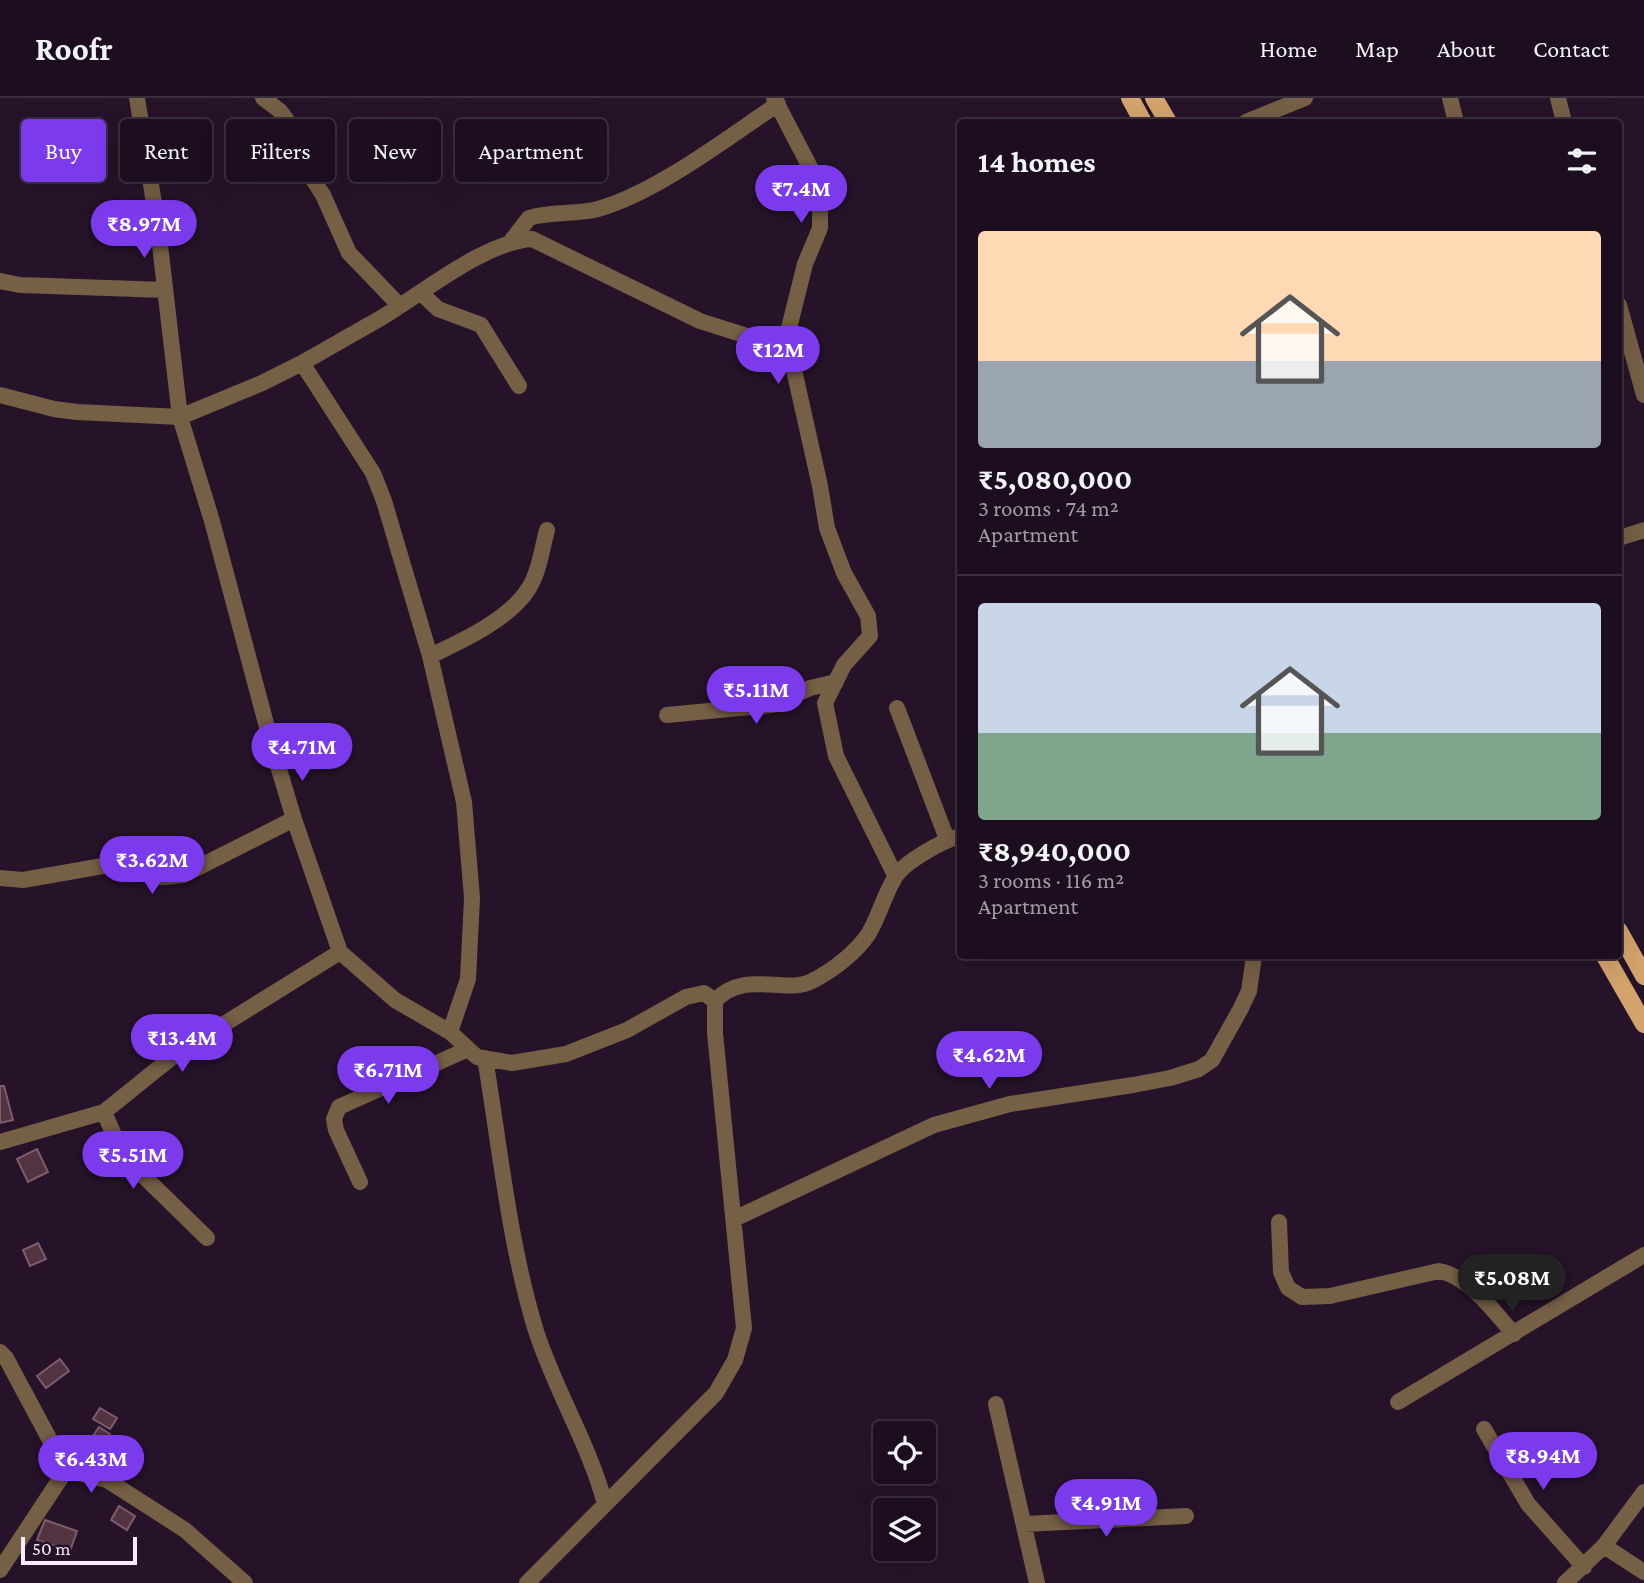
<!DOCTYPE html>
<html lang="en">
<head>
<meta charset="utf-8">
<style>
  body { margin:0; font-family:"Crimson Pro",serif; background:#251728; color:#f1f3f6; height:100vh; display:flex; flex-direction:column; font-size:26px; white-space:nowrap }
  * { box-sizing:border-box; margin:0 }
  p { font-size:23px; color:#a09ca4 }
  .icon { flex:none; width:38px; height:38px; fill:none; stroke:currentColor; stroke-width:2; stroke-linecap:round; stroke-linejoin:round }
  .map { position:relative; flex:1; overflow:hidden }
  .details { position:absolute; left:957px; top:21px; width:665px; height:840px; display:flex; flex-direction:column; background:#1c0e1f; border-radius:7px; box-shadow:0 7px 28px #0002,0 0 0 2px #3a2e3d }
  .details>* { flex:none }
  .hud { position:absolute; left:21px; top:21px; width:665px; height:63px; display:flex; gap:14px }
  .tools { position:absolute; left:873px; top:1323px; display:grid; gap:14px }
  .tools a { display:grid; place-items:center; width:63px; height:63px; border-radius:7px; background:#1c0e1f; box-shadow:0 7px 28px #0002,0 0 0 2px #3a2e3d; font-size:35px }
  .scale { position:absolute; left:21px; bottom:18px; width:116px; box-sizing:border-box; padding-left:7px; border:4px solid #f8ebfa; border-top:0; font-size:19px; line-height:24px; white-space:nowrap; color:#f8ebfa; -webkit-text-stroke:5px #261329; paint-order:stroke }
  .price { position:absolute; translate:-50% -60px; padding:0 16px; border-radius:24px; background:#7c3aed; color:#fff; font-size:23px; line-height:46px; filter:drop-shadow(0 2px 4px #0008) }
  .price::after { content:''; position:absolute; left:50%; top:42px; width:21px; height:16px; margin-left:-10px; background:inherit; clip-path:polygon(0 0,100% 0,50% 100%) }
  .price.active { background:#222; color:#fff }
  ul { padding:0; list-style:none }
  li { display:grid; align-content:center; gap:14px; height:371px; padding:0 21px }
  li+li { border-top:2px solid #3a2e3d }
  li span { display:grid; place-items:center; height:217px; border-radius:7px; color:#555 }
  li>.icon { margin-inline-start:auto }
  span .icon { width:126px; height:126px; fill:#fffc; stroke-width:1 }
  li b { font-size:30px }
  h2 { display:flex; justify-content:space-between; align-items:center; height:84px; padding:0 21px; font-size:30px }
  .tag { padding:0 24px; border-radius:7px; background:#1c0e1f; box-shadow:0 7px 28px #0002,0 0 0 2px #3a2e3d; font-size:24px; line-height:63px }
  .tag.active { background:#7c3aed; color:#fff }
  header { display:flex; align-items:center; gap:42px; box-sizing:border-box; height:98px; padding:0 35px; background:#1c0e1f; border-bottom:2px solid #3a2e3d }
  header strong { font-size:33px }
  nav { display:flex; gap:38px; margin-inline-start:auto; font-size:24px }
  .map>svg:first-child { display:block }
</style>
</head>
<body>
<header>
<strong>Roofr</strong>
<nav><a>Home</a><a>Map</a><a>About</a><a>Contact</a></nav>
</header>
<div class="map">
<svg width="1644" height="1485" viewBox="0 0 1644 1485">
  <rect width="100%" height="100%" fill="#261329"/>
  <path fill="#523341" stroke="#7e5c6a" stroke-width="2" d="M0 988H4L13 1022 0 1025Z
    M37 1051 48 1074 28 1084 17 1061Z
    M38 1145 46 1161 30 1168 23 1152Z
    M60 1261 69 1273 46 1290 37 1278Z
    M100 1310 117 1320 110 1331 93 1321Z
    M99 1329 110 1336 94 1362 82 1354Z
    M119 1408 135 1418 127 1432 111 1422Z
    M45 1422 77 1433 70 1453 37 1442Z"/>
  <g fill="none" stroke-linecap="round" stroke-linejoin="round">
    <path stroke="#755f45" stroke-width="16" d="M137 0 158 130 180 319 262 285 302 265 373 375 384 403 430 558 464 704 472 800 468 881 450 934
      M263 0 280 13 288 24 298 58 323 97 349 155 400 208
      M774 0 813 75 820 105V130L805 166 783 254
      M1450 0 1456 24
      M1558 0 1564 24
      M1246 24 1305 0
      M512 142 529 120C551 113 575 117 598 111 656 95 727 40 778 6
      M0 183 20 187 165 192
      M421 195 438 211 481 227 519 288
      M1619 207 1644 297
      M302 265C328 250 355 235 381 220 423 195 484 144 532 141L700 223 769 245 783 254 794 272 820 388 827 430 844 475 868 518 870 538 844 567 825 605 836 658 895 777
      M0 297 54 311 77 314 180 319 212 423 272 648 294 721 340 854 395 902 450 934 477 959 512 965 566 956 627 932 686 899 704 895 715 903
      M1619 440 1644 432
      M430 558C462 543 510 521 529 490 539 474 542 451 547 432
      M897 610 947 741
      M667 617 772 607 810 590 836 584
      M0 780 23 782 114 766C145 771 145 784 183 777L294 721
      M485 960C500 1050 509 1145 536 1233 555 1292 589 1346 605 1406
      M104 1014 123 1058 207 1140
      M0 1044 104 1014 176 956 340 854
      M360 1084 336 1032 334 1021 339 1009 468 951
      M734 1121 934 1027 1010 1006 1133 987 1170 980 1199 971 1212 962 1240 912 1249 893 1254 858
      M1279 1124 1281 1174 1288 1190 1302 1199 1330 1198 1439 1173C1470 1179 1493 1213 1514 1236
      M0 1254 6 1260 66 1372 107 1382 185 1432 245 1485
      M1398 1304 1644 1157
      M996 1306 1037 1485
      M1484 1331 1528 1406 1584 1469
      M1024 1426 1186 1418
      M1604 1448 1644 1474
      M0 1472 66 1372
      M527 1485 716 1295 735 1262 744 1230 715 935V903C743 871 786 897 812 883 832 873 857 854 869 835 879 818 884 798 894 781 902 765 943 742 961 738
      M1565 1485 1604 1448 1644 1394"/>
    <path stroke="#d2a36b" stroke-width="18" d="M1130 0 1143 24
      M1154 0 1168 24
      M1619 833 1644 878
      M1605 858 1644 926"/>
  </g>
</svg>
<div class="tools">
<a><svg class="icon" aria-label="locate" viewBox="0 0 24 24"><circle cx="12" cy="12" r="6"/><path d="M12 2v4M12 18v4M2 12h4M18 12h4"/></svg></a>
<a><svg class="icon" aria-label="layers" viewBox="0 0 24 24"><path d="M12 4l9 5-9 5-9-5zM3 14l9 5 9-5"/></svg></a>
</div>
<div class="scale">50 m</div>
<b class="price" style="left:801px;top:127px">₹7.4M</b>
<b class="price" style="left:144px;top:162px">₹8.97M</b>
<b class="price" style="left:778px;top:288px">₹12M</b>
<b class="price" style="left:756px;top:628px">₹5.11M</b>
<b class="price" style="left:302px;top:685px">₹4.71M</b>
<b class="price" style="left:152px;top:798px">₹3.62M</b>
<b class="price" style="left:182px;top:976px">₹13.4M</b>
<b class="price" style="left:989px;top:993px">₹4.62M</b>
<b class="price" style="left:388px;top:1008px">₹6.71M</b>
<b class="price" style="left:133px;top:1093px">₹5.51M</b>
<b class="price active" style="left:1512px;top:1216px">₹5.08M</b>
<b class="price" style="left:1543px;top:1394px">₹8.94M</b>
<b class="price" style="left:91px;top:1397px">₹6.43M</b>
<b class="price" style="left:1106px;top:1441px">₹4.91M</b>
<div class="hud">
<a class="tag active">Buy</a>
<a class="tag">Rent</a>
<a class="tag">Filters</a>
<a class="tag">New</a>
<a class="tag">Apartment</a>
</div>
<section class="details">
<h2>14 homes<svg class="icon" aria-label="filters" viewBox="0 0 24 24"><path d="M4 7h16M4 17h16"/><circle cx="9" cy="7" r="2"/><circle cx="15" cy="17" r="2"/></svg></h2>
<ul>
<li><span style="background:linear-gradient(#ffd9b3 60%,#9aa5b1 0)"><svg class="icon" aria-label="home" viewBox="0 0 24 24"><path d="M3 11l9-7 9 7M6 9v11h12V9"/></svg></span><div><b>₹5,080,000</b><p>3 rooms · 74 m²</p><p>Apartment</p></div></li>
<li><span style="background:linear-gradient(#c9d6e8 60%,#7fa58c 0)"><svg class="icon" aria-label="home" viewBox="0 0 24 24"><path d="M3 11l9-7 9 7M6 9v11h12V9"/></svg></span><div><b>₹8,940,000</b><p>3 rooms · 116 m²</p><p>Apartment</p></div></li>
</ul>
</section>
</div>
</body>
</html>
